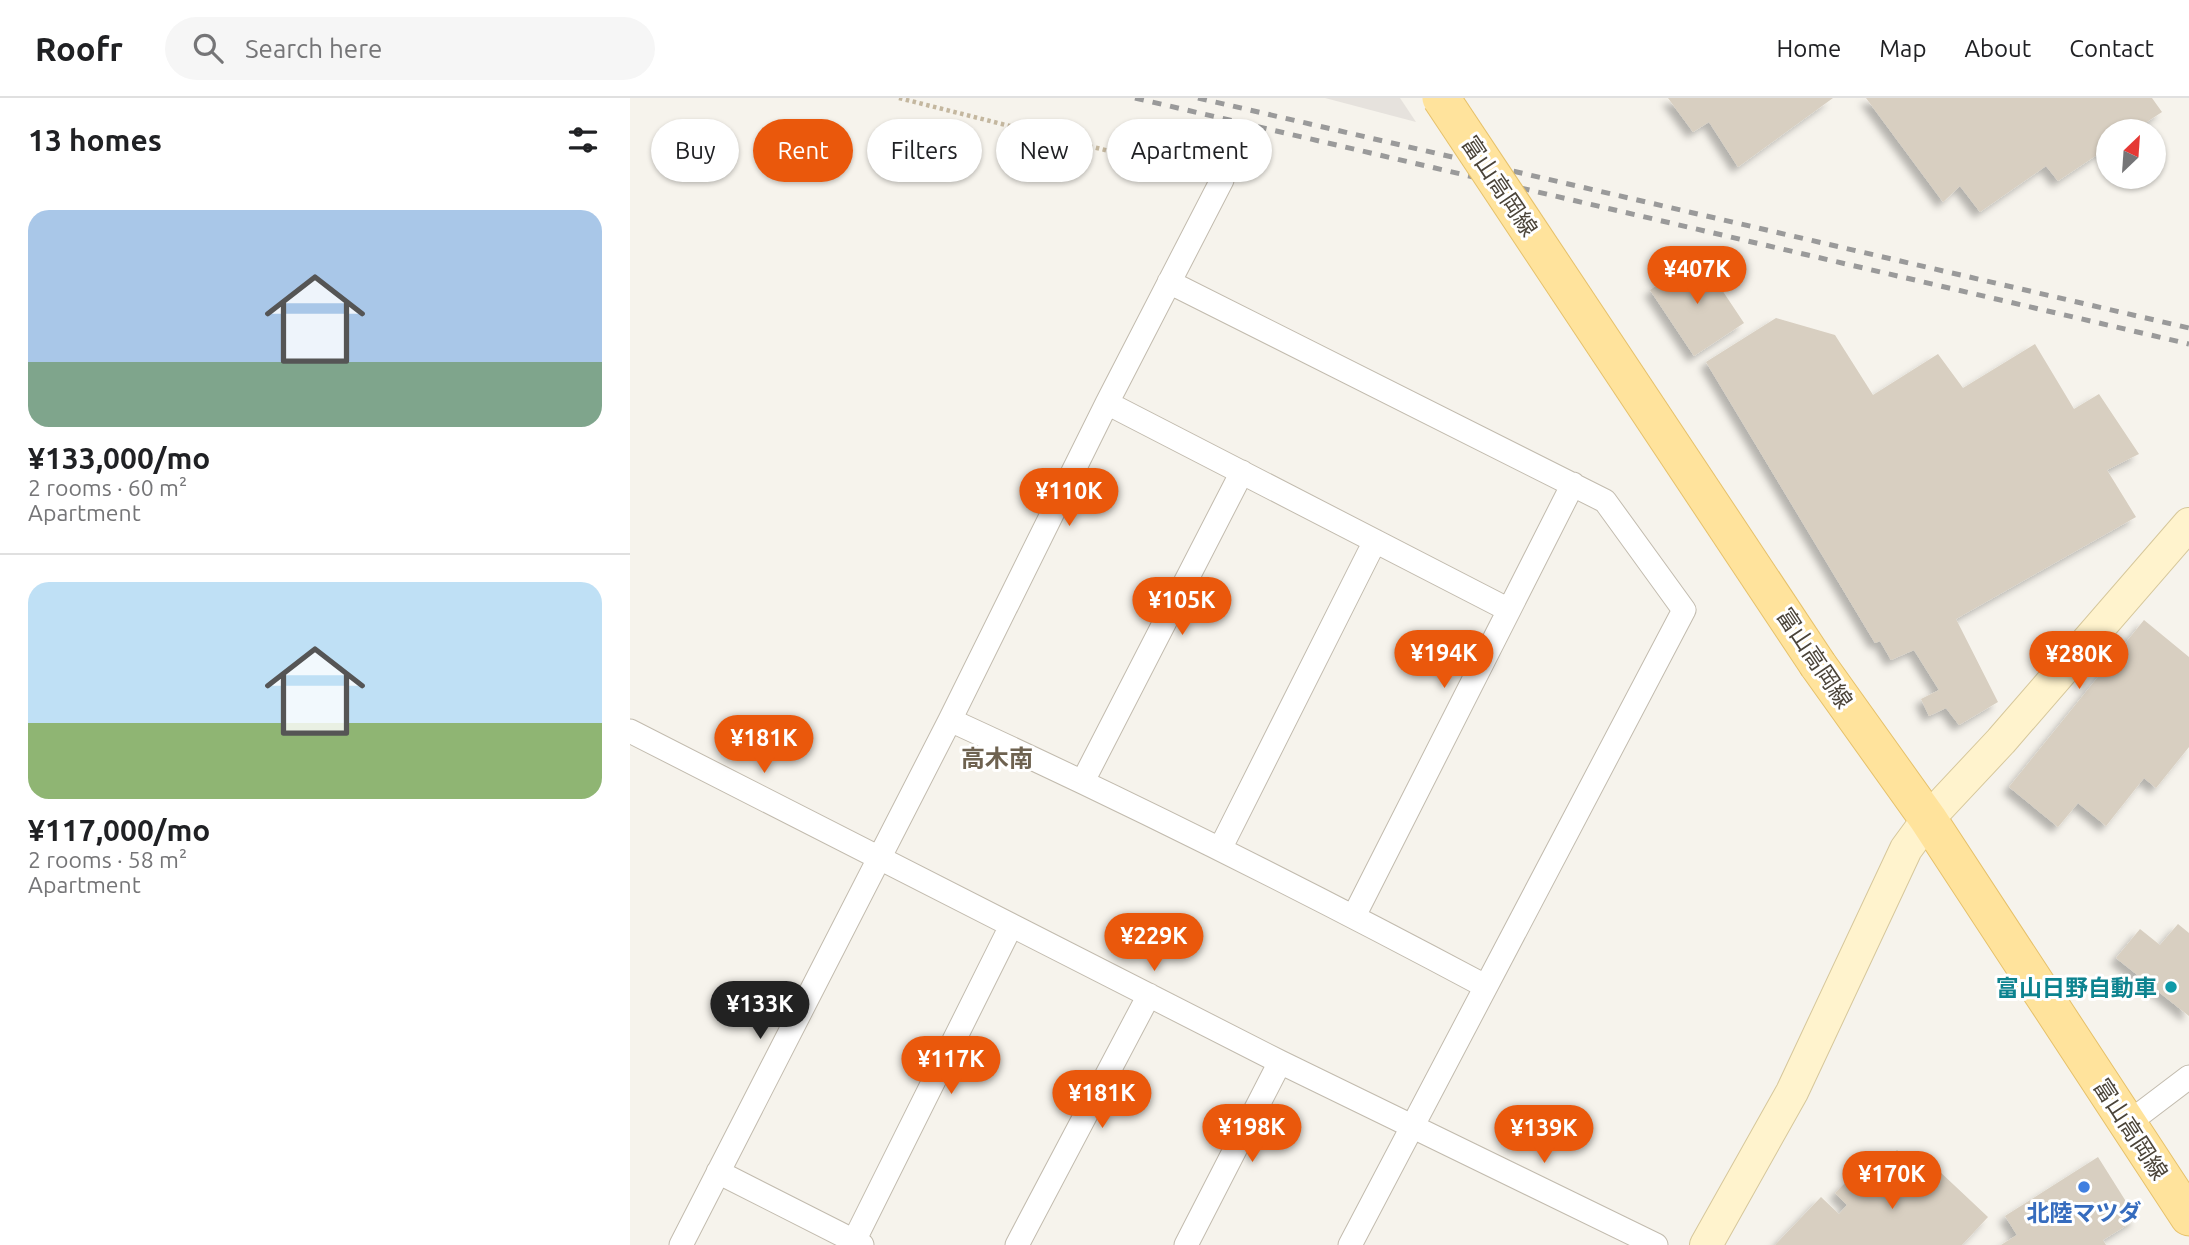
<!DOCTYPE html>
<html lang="en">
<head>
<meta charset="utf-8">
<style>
  body { margin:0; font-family:Ubuntu,"Noto Sans JP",sans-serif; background:#f6f6f6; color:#202124; height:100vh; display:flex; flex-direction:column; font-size:26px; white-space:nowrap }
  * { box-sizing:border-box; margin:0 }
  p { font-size:23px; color:#757577 }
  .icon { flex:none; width:38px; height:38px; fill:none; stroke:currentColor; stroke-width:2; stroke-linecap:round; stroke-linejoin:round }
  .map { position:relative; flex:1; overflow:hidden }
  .panel { display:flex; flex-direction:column; background:#fff; width:630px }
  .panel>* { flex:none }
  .top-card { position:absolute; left:21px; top:21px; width:665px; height:63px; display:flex; gap:14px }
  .needle { width:46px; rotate:25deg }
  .tools { position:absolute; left:1466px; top:21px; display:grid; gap:14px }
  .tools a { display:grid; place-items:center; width:70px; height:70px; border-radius:50%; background:#fff; box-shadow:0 2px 5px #0004; font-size:35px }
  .price { position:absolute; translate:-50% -60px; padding:0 16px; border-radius:24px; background:#ea580c; color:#fff; font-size:23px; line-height:46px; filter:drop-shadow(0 2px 4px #0008) }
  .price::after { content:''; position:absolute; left:50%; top:42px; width:21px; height:16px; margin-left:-10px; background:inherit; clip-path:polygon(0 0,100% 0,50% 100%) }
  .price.current { background:#222; color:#fff }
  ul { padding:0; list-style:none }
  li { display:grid; align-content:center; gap:14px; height:371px; padding:0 28px }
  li+li { border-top:2px solid #e0e0e0 }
  li span { display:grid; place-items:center; height:217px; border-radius:21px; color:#555 }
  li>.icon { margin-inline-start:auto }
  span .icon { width:126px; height:126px; fill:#fffc; stroke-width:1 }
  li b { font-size:30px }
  h2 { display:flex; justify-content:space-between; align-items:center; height:84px; padding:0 28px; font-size:30px }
  .tag { padding:0 24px; border-radius:32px; background:#fff; box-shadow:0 2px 5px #0004; font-size:24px; line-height:63px }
  .tag.current { background:#ea580c; color:#fff }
  header { display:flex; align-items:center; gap:42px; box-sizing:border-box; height:98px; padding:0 35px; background:#fff; border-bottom:2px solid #e0e0e0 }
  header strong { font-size:33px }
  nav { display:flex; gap:38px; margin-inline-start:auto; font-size:24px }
  .search { width:490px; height:63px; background:#f6f6f6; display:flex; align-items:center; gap:18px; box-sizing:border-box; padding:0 24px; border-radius:38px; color:#757577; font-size:26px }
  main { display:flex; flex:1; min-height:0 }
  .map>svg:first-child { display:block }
</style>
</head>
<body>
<header>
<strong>Roofr</strong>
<div class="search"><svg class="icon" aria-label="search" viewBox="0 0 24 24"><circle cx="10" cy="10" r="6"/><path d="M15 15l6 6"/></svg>Search here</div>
<nav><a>Home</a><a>Map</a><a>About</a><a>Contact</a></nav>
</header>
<main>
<section class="panel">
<h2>13 homes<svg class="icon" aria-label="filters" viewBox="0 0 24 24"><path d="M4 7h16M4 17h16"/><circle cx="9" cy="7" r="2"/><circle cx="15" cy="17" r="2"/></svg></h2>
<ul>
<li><span style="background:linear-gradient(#a9c7e8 70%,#7fa58c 0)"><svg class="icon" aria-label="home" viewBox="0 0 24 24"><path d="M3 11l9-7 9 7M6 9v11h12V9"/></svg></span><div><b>¥133,000/mo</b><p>2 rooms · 60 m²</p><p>Apartment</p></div></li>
<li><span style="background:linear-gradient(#bfe0f5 65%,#8fb573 0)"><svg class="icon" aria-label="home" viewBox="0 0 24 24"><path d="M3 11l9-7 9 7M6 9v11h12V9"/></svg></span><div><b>¥117,000/mo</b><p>2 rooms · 58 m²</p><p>Apartment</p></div></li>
</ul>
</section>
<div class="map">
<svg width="1559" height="1147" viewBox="0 0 1559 1147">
  <defs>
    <filter id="shadow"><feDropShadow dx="-6" dy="6" stdDeviation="3.5" flood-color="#0004"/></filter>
  </defs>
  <rect width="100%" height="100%" fill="#f6f3ec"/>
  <path fill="#e6e2dd" d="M695 0H770L786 24Z"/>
  <path fill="#d8cfc1" filter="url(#shadow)" d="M1038 0H1203L1108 69 1079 24 1063 34Z
    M1236 0H1522L1532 14 1503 33H1479V49L1428 83 1416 68 1350 114 1330 88 1313 104Z
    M1070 159 1114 225 1064 258 1020 192Z
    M1146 220 1205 237 1243 297 1308 256 1333 290 1405 246 1444 311 1469 296 1509 356 1477 372 1506 419 1326 521 1368 604 1329 627 1316 610 1299 618 1291 601 1309 592 1284 552 1261 562 1250 543 1245 545 1076 264Z
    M1514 522 1559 559V649L1526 690 1514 680 1476 728 1448 705 1428 729 1379 689Z
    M1548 826 1559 835V918L1486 860 1510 831 1530 847Z
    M1267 1052 1282 1066 1291 1056 1358 1119 1332 1147H1145L1191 1099 1209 1116 1217 1107 1205 1095 1218 1082 1229 1092Z
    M1468 1059 1507 1121 1473 1142 1476 1147H1371L1387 1137 1375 1118Z"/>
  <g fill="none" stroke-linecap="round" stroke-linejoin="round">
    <defs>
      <path id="street" d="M539 184 975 403 1054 512 720 1147
        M477 305 879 512
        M320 622C501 705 679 794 855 888
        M0 633 650 964 1026 1147
        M453 683 612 374
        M590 751 745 443
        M724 818 943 386
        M1497 1026 1559 979
        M88 1074 232 1147
        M51 1147 320 622 477 305 592 82
        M222 1147 381 828
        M387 1147 519 897
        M556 1147 650 964"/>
      <path id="secondary" d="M1076 1147 1162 994 1276 751 1298 721 1371 643 1559 426"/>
      <path id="primary" d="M1188 567 1298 721 1559 1119"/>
    </defs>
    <use href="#street" stroke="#c2bbae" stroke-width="25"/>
    <use href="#secondary" stroke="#d6c79b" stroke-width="34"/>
    <use href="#primary" stroke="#e6c16a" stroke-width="39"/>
    <path stroke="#c4b79f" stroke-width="4.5" stroke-dasharray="3.5 3.5" stroke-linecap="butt" d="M269 0 570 76"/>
    <use href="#street" stroke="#fff" stroke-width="23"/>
    <use href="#secondary" stroke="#fff3cd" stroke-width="32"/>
    <use href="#primary" stroke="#ffe39c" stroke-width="37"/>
    <path stroke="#9a9a9a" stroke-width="5" stroke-dasharray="9 9" stroke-linecap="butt" d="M505 0 1559 246
      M568 0 1559 230"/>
    <defs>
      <path id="primary-bridge" d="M811 0 1188 567"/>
    </defs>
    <use href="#primary-bridge" stroke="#e6c16a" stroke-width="39" stroke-linecap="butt"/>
    <use href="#primary-bridge" stroke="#ffe39c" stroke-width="37"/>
  </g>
  <circle fill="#0f9aa8" stroke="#fff" stroke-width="2.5" cx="1541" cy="889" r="7"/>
  <circle fill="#3f7fe0" stroke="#fff" stroke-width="2.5" cx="1454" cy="1089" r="7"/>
  <g text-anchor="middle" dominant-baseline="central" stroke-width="6" stroke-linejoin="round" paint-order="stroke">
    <g font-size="23" fill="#4b4439" stroke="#fff">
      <text transform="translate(870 88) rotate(56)">富山高岡線</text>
      <text transform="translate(1185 560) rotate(56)">富山高岡線</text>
      <text transform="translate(1501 1031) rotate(57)">富山高岡線</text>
    </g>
    <g font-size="23" font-weight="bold" fill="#0d838f" stroke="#fff" text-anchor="end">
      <text x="1527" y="889">富山日野自動車</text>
    </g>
    <g font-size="23" font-weight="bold" fill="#366cbe" stroke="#fff">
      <text x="1454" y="1114">北陸マツダ</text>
    </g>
    <g font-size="24" font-weight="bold" fill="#6e6250" stroke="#fff">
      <text x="367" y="660">高木南</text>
    </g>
  </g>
</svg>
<div class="tools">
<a><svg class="needle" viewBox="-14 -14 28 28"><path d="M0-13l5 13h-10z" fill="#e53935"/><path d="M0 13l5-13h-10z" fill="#757577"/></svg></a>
</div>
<b class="price" style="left:1067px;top:208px">¥407K</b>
<b class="price" style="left:439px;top:430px">¥110K</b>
<b class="price" style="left:552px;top:539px">¥105K</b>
<b class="price" style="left:814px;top:592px">¥194K</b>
<b class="price" style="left:1449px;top:593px">¥280K</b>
<b class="price" style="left:134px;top:677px">¥181K</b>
<b class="price" style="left:524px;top:875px">¥229K</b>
<b class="price current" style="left:130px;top:943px">¥133K</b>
<b class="price" style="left:321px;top:998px">¥117K</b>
<b class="price" style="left:472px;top:1032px">¥181K</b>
<b class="price" style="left:622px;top:1066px">¥198K</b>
<b class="price" style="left:914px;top:1067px">¥139K</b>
<b class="price" style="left:1262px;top:1113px">¥170K</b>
<div class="top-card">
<a class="tag">Buy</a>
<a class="tag current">Rent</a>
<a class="tag">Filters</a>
<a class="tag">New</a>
<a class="tag">Apartment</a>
</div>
</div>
</main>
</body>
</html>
